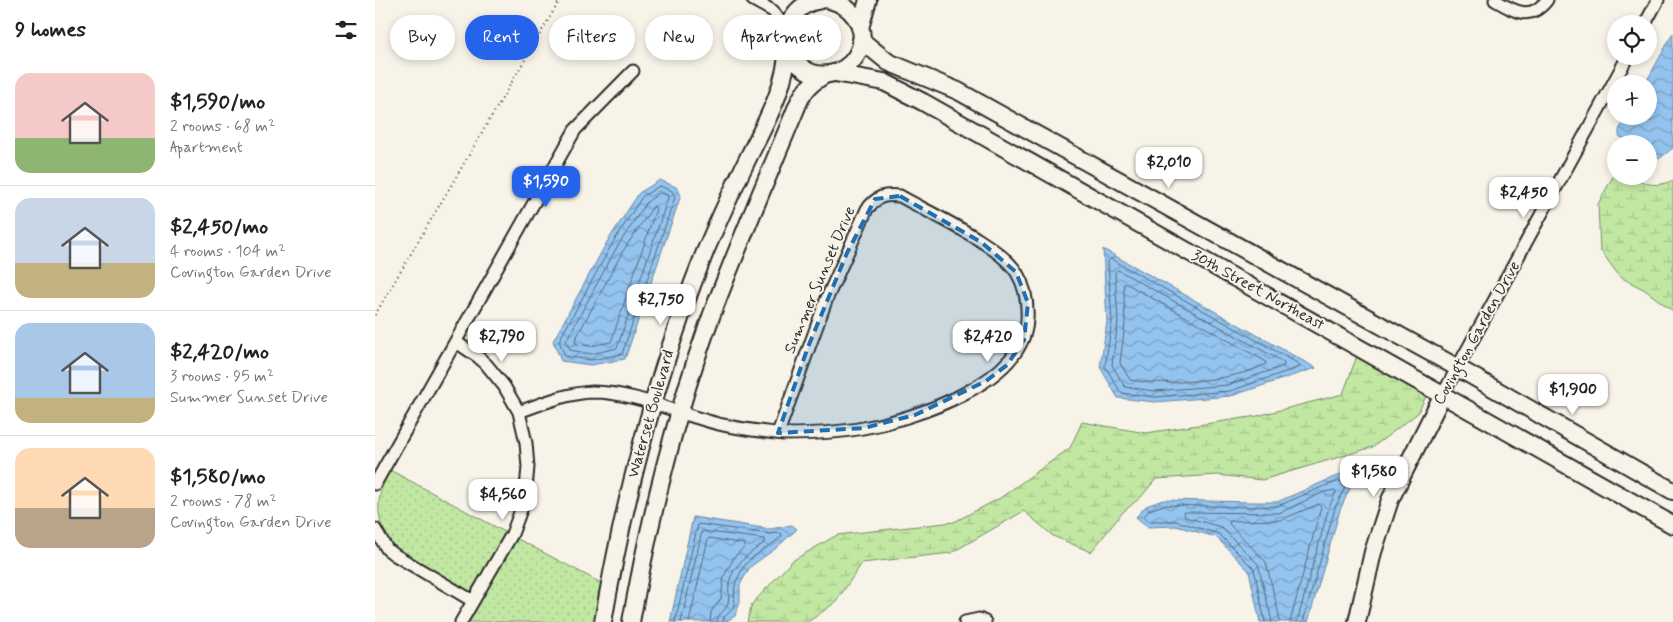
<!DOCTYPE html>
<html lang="en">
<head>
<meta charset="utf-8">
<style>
  body { margin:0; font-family:Mynerve,sans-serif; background:#f2f2f2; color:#222; height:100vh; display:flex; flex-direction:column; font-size:19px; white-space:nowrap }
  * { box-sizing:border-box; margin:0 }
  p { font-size:16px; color:#767676 }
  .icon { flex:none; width:28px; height:28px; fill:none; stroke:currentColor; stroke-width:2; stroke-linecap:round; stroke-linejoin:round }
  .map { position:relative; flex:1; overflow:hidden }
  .drawer { display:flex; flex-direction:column; background:#fff; width:375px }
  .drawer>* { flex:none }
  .top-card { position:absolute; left:15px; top:15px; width:475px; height:45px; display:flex; gap:10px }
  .controls { position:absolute; left:1232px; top:15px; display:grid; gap:10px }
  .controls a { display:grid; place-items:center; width:50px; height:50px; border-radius:50%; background:#fff; box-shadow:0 2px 8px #0003; font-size:25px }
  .price { position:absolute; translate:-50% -42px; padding:0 11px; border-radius:10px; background:#fff; color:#222; font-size:16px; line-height:32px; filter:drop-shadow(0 1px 2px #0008) }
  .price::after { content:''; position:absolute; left:50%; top:30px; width:15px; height:11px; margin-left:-8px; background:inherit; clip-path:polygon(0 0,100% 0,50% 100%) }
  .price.selected { background:#2563eb; color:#fff }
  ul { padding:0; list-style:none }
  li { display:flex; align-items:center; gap:15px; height:125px; padding:0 15px }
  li+li { border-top:1px solid #e0e0e0 }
  li span { display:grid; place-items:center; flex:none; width:140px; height:100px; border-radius:15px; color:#555 }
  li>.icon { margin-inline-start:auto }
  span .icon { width:60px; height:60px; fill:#fffc; stroke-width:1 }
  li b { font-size:21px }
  h2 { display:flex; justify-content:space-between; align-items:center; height:60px; padding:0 15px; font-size:21px }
  .tag { padding:0 18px; border-radius:22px; background:#fff; box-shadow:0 2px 8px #0003; font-size:18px; line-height:45px }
  .tag.selected { background:#2563eb; color:#fff }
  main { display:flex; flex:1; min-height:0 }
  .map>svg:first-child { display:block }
</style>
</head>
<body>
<main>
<section class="drawer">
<h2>9 homes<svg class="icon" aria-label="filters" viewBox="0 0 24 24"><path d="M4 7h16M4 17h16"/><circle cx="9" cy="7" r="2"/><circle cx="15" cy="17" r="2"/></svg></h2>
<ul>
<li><span style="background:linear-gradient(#f6c9c9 65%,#8fb573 0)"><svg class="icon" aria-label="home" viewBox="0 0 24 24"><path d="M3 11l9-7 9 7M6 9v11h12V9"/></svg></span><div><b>$1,590/mo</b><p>2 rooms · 68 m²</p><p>Apartment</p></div></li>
<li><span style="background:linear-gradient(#c9d6e8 65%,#c2b280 0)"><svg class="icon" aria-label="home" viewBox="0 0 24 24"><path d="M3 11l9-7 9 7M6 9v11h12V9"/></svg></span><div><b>$2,450/mo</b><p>4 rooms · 104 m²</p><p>Covington Garden Drive</p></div></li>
<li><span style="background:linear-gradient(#a9c7e8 75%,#c2b280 0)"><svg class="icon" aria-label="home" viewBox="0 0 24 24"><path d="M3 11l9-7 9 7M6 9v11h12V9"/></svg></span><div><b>$2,420/mo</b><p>3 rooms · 95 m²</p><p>Summer Sunset Drive</p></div></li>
<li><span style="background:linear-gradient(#ffd9b3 60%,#b9a48a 0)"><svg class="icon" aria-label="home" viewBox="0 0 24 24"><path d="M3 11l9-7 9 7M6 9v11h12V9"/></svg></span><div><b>$1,580/mo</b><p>2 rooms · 78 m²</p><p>Covington Garden Drive</p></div></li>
</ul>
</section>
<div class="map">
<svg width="1298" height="622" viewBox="0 0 1298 622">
  <defs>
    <pattern id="grass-dots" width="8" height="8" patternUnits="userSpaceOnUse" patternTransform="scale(1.25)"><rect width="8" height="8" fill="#c1e7a2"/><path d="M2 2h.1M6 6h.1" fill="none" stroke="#a6c68c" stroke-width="1.8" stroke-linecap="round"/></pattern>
    <pattern id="wetland-marsh" width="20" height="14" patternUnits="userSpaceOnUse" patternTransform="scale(1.25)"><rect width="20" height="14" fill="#c1e7a2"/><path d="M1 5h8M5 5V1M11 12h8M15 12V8" fill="none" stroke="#a6c68c"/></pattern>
    <pattern id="water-waves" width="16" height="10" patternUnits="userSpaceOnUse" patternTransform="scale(1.25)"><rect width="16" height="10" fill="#93c4ef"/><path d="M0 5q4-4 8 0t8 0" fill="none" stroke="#789fc2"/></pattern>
  </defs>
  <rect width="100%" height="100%" fill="#f7f3e8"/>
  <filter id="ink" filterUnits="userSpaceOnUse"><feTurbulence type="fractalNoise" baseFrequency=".02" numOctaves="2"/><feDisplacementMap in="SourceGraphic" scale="10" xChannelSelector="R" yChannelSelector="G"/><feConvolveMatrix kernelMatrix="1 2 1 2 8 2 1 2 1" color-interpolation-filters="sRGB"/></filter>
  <g filter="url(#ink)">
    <path fill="url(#grass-dots)" stroke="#768966" d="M15 470 130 532 96 593C80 584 64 574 49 565 38 559 24 554 16 545 0 521 0 495 15 470Z
      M141 538 228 584 221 622H94Z"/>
    <path fill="url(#wetland-marsh)" stroke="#768966" d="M1241 171V176H1259C1269 186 1285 187 1298 180V311L1270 290 1245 277 1225 250 1223 204Z
      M983 353 1053 392 1043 413 998 447 887 480 842 475 781 479 766 497 748 512 716 552 678 536 649 511 576 553 487 563 461 602 433 622H372L377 604 417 561 462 535 579 522 625 498 695 448 707 422 771 433 882 416 968 394Z"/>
    <path fill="url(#water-waves)" stroke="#6987a1" d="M1298 33V148L1284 159 1274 153V144H1257L1244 136V130L1252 116H1274V84H1270Z
      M285 180 301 187 306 195 250 359 216 365 186 361 178 341 232 242 264 193Z
      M728 249 941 368 856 396 780 402 743 398 725 367 732 322Z
      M966 474 976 486 965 510 933 622H885L874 571 841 537 801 526 772 527 761 517 771 506 788 500 877 502H902Z
      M318 517 395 529 417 525 422 529 400 549 375 567 365 585V602L360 616 350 622H295Z"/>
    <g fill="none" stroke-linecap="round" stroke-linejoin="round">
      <path stroke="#556879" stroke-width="1" d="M285 186 297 191 300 197 247 354 216 360 190 356 184 341 237 244 267 197Z
        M285 193 292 195 293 198 242 348 216 354 195 350 191 341 242 247 272 202Z
        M279 206 281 209 236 342 216 346 201 344 200 340 248 251Z
        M736 259 924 364 925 367 855 391 780 397 746 393 730 366 737 322 733 262Z
        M743 270 908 362 909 366 853 385 780 391 750 387 737 365 743 322 740 273Z
        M749 284H752L890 361 891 364C860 381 789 386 755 380L745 363 750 324Z
        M300 622 323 524 395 534 406 533 407 536C397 545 377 556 370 565 367 570 363 577 361 582 356 598 366 604 349 617L348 622
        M306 622 327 531 389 539V543C375 553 358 564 354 583 353 591 355 599 352 606 348 613 343 613 342 622
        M314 622 333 539 335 538 369 544 370 547 360 556 349 576 346 599 336 612 335 622
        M890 622 879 569 844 534 801 521H774L769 517 774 510 789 505 877 507 903 506 947 487 965 481 970 488 960 508 928 622
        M897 622 883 564 846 527 810 517 809 512 904 513 949 492 960 490 961 492 954 507 922 622
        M904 622V615L891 562 855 525 854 522 856 521 905 520 944 504 946 507 915 622"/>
      <defs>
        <path id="street" d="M378 0 398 11 412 32
          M1120 0C1139 11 1155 22 1172 0
          M1270 24 1283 0
          M81 342 102 356 111 364 129 386 144 412 151 443 153 467 150 499 137 534 86 622
          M1068 394 1253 56
          M144 412C168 403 192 393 218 392 259 392 301 413 340 423 362 429 385 431 408 434 435 434 461 433 488 428 539 419 649 383 652 320 653 303 651 288 642 273 624 244 556 214 525 196 509 194 503 196 492 209L452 298 403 433
          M0 484 200 130 258 71
          M0 529 12 549 20 555 98 601
          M590 622 604 619 610 622"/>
        <path id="secondary" d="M446 0C391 7 410 90 462 72 472 68 481 59 485 48 492 25 476 5 454 0
          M485 28 493 0
          M486 40 513 62 583 91 1083 368 1298 491
          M460 73 509 82 548 102 1298 525
          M228 622C250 495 282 371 330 252 344 219 359 187 374 156 392 120 411 87 413 46
          M256 622C275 517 300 414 337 314 364 243 394 174 423 104 429 90 437 82 450 75
          M982 622 998 552 1015 500 1068 394"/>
      </defs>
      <use href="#street" stroke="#2b2b2b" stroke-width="15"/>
      <use href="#secondary" stroke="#2b2b2b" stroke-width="20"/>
      <path stroke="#2b2b2b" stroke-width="2" stroke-dasharray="1 4" stroke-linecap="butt" d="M0 315 185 0"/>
      <use href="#street" stroke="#f7f3e8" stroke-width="11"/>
      <use href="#secondary" stroke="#f7f3e8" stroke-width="16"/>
    </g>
  </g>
  <path fill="#1f6fb2" fill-opacity="0.2" stroke="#1f6fb2" stroke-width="4" stroke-dasharray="10 6" stroke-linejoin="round" d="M525 196 606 242 641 272 653 303 649 340 632 365 611 381 540 415 489 428 403 433 433 347 472 253 500 199Z"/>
  <g text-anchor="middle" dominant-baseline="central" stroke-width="4" stroke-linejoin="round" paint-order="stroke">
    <g font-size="16" fill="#2b2b2b" stroke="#f7f3e8">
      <text transform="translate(445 280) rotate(-67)">Summer Sunset Drive</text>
      <text transform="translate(883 290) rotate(29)">30th Street Northeast</text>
      <text transform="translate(1102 333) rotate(-61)">Covington Garden Drive</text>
      <text transform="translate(276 414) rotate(-74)">Waterset Boulevard</text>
    </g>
  </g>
</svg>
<div class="controls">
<a><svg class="icon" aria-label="locate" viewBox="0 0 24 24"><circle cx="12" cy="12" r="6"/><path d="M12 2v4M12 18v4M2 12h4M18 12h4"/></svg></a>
<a>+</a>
<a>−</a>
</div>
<b class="price" style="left:794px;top:189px">$2,010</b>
<b class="price selected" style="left:171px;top:208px">$1,590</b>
<b class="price" style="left:1149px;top:219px">$2,450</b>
<b class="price" style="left:286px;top:326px">$2,750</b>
<b class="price" style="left:127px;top:363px">$2,790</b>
<b class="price" style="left:613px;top:363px">$2,420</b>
<b class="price" style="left:1198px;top:416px">$1,900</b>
<b class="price" style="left:999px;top:498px">$1,580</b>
<b class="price" style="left:128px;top:521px">$4,560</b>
<div class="top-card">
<a class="tag">Buy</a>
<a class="tag selected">Rent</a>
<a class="tag">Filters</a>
<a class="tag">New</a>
<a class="tag">Apartment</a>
</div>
</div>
</main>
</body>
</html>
